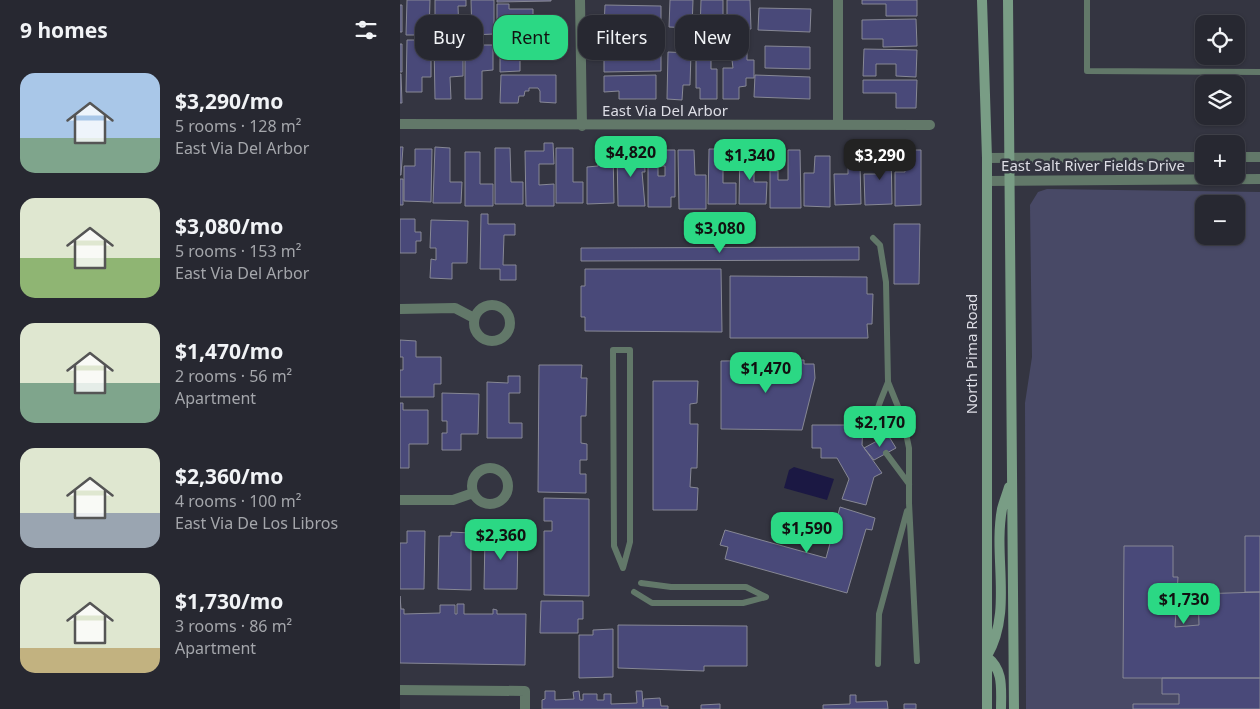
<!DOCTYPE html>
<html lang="en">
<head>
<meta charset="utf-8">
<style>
  body { margin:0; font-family:"Noto Sans",sans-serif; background:#2f3039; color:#f1f3f6; height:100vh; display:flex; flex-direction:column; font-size:19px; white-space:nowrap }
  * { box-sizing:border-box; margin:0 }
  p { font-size:16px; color:#a4a6ab }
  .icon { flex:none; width:28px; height:28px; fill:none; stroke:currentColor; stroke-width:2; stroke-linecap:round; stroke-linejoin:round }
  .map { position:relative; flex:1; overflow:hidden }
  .panel { display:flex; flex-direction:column; background:#272831; width:400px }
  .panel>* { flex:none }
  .hud { position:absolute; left:15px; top:15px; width:475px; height:45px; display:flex; gap:10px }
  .tools { position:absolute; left:795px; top:15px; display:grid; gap:10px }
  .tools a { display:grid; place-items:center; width:50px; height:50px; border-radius:10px; background:#272831; box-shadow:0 1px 4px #0004,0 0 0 1px #43444d; font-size:25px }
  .price { position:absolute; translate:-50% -42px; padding:0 11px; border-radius:10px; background:#2bd884; color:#111; font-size:16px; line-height:32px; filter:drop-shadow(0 1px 2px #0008) }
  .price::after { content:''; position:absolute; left:50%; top:30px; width:15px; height:11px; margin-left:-8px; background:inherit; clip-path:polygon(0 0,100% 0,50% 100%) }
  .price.current { background:#222; color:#fff }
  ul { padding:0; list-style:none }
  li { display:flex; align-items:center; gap:15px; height:125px; padding:0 20px }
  li span { display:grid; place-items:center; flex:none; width:140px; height:100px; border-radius:15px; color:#555 }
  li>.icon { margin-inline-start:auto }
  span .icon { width:60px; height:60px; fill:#fffc; stroke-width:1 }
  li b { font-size:21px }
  h2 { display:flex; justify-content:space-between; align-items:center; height:60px; padding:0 20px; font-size:21px }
  .chip { padding:0 18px; border-radius:15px; background:#272831; box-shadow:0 1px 4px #0004,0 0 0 1px #43444d; font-size:18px; line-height:45px }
  .chip.current { background:#2bd884; color:#111 }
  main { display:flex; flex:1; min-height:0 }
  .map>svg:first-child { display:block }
</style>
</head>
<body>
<main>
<section class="panel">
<h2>9 homes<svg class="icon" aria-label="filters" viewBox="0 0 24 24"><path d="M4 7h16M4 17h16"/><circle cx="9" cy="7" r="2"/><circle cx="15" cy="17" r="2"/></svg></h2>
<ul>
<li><span style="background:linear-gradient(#a9c7e8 65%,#7fa58c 0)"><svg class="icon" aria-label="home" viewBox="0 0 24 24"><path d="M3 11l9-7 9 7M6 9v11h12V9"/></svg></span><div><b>$3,290/mo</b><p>5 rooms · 128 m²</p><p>East Via Del Arbor</p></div></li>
<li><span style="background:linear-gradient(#dfe7d0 60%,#8fb573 0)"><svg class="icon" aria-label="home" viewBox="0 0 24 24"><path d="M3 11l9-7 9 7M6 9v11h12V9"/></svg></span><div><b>$3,080/mo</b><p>5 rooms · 153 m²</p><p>East Via Del Arbor</p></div></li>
<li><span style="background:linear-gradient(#dfe7d0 60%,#7fa58c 0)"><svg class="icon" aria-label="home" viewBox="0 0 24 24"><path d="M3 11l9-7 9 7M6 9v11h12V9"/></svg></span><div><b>$1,470/mo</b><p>2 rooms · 56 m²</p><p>Apartment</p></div></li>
<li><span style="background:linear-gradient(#dfe7d0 65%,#9aa5b1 0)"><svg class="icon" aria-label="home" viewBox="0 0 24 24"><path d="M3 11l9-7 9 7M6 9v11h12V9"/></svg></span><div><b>$2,360/mo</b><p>4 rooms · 100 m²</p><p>East Via De Los Libros</p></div></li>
<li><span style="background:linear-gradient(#dfe7d0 75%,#c2b280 0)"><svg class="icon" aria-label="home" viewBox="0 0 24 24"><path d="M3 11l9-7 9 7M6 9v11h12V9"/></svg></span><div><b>$1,730/mo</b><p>3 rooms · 86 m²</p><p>Apartment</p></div></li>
</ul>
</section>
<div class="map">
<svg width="860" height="709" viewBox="0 0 860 709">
  <rect width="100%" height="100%" fill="#343541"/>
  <path fill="#484966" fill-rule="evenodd" d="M647 189 860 192V709H626L625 403 632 357 630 205 638 192ZM804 204H836V236H804Z"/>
  <path fill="#1b1843" d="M394 467 434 479 427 500 384 488 389 470Z"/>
  <path fill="#494979" stroke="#878895" d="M7 0H30L29 35H6Z
    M35 0H66V6H58L59 34 35 35Z
    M71 0H94V34L72 35Z
    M97 0H151V1L97 2Z
    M270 0H293L292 28 269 27Z
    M301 0H323V31H300Z
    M327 0H350L351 29H327Z
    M462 0H517V16H486V4H462Z
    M97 4H109V9H133V16H150L149 32H97Z
    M0 5H2V32H0Z
    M205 5 261 6V30H249V21H234V27L204 26Z
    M359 8 411 9 410 32 358 30Z
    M516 19 517 46 483 47V39H462V20Z
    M7 40H31V77H22V92H6Z
    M63 42V76L50 77 51 99H35L34 43Z
    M296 42H320V55H311V69H317V99H300V88H296Z
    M0 44H2V72H0Z
    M153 44 154 58 120 59V71L100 72V45Z
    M65 45H93V70L82 71V99H65Z
    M323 46H347V60H354V78H346V86L339 87V99H323V68H333L332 60H323Z
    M365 46 410 47V69L365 68Z
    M204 49H261V71L204 72Z
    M464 49 517 50 516 77 496 76V64H476V76H463Z
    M268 52 291 53 290 85H283L282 100 267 99Z
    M0 74H1L2 103H0Z
    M101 75H156V103L140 102V91L138 88H129V91H125L124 96H119L118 103H100Z
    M256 75V99H219V91L204 92V76Z
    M355 75 410 77V99L354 97Z
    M463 80H517L516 108H496V93H463Z
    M144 143H153L154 164H139V185L154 184V206H126L125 151H144Z
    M0 147H3L1 175H0Z
    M35 147 50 148V182H62L61 203H33Z
    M235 147H244L245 172H242L245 206H218L217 152H235Z
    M95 148H110L111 182H123V204H95Z
    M156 148H173V182H183V203H156Z
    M340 148 354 149V182H367L366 204H339Z
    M15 149H32L31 202 4 201V166H15Z
    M198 149H213L214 203 187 204V167L198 166Z
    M309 149H323V183H336V204H308Z
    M259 150H275V197H271V207H248V166H258V176H265V166H259Z
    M278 150H294L295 175H306V209H279Z
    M388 150H400L401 208H370V171H378V180H388Z
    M477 150H491L492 204 465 205 464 174H477Z
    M505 150H521V205L495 206V172H505Z
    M65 152H80V184H93V206H65Z
    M415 156H430V207L404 206V173H414Z
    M448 164H460L461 204 435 205 434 174H448Z
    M0 179H3V205H0Z
    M81 214H88V224H115V235H104L103 265H116V280H100V269H80Z
    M0 219H15V232H21V241H16V253H0Z
    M31 220 68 221 67 263H52V279L30 278 31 259 36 260V248H30Z
    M494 224H520L519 284H494Z
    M459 247V260L181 261V248Z
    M185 269H321L322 332 185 331V317H181V286H185Z
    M330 276 467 277V294H473L472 324H467L468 338H330Z
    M0 340 16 341V357H41V384H34V397H0V370H3V357H0Z
    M404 360V364H414L415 378 402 430 321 429V361Z
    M139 365H182L181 378H187L186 416H181V443L187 444V460H180V474H186V493L138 492Z
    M108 376H120V393H109V423H122V438H87V382L108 383Z
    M253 381H298L297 403 290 404V424H298L297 468H291L290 487 298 488 297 510H253Z
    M42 393 79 394 78 434H61V450H42V433H47V421H42Z
    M0 403H3V410H28V444H9V468H0Z
    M412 425H463L462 445 482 473 474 477 466 505 442 499 449 479 437 458H421V448H412Z
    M488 435 496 448 474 460 464 448Z
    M144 498 189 499V596L144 595V531H152V521H144Z
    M440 507 475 518 472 530 466 529 447 593 325 559 328 547 320 545 325 530 426 558Z
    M7 531H25L24 589H0V543H7Z
    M98 531 118 532 117 589H84L85 536H98Z
    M51 532 71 533V590L38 589 39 536H51Z
    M845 536H860V592H845Z
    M724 546H773V577H778L775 627 799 625 798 594 860 592V678H723Z
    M0 596 1 609H4V614L40 613V605H55V614H57V604H64V614H93V609L97 610V614H126L125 665 0 663Z
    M141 601H183V619H178V633H140Z
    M218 625 347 626V666H304V671L218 668Z
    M213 629V677L179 678V635H193V630Z
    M762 678H860V709H733V704H779V694H762Z
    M145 691H155V700L174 699 173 692 179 691 180 700H183V694H197V700H204V694H211V704L237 703 236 691H242L243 707 244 699 260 698 261 706H268V709H142V700L145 699Z
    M450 695H456V702L487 701 488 709H423V705L450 704Z
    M320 704V709H301V705Z
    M504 704H516V709H504Z"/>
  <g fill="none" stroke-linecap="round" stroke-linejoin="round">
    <path stroke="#627869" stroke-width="6" d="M687 0V71L860 72
      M473 238 480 245 486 282 488 382 503 419 509 448V503L517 661
      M213 350H230V542L223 568 214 546Z
      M478 440C469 420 481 401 488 382
      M486 453 509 484
      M241 583 271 587H346L366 597
      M234 592 252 603H343L366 597
      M478 664 479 614 507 511"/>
    <path stroke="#627869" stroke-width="10" d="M180 0 182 126
      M438 0V125
      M0 124 530 125
      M836 157H860
      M587 158 804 157
      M587 181 860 179
      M74 323a18 18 0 1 1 36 0a18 18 0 1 1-36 0Z
      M0 309 55 308 74 318
      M72 486a18 18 0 1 1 36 0a18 18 0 1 1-36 0Z
      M0 500H53L73 493
      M0 690 125 691V709"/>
    <path stroke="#799d85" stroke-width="10" d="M582 0 587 158V709
      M608 0 614 709
      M587 656C613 611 593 558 602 509 604 501 607 494 609 487
      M587 657C604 670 601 689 601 709"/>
  </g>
  <g text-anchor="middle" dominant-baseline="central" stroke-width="5" stroke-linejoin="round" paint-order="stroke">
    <g font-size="15" fill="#dddde5" stroke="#343541">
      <text x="265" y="110">East Via Del Arbor</text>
      <text x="693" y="165">East Salt River Fields Drive</text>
      <text transform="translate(571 354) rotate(-90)">North Pima Road</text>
    </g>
  </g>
</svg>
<div class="tools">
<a><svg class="icon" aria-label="locate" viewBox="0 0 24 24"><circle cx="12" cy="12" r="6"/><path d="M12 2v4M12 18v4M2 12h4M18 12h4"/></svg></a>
<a><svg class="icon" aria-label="layers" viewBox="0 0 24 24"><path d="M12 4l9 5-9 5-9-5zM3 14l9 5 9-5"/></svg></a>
<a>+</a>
<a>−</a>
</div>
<b class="price" style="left:231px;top:178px">$4,820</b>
<b class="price" style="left:350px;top:181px">$1,340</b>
<b class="price current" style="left:480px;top:181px">$3,290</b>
<b class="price" style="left:320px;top:254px">$3,080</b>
<b class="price" style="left:366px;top:394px">$1,470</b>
<b class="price" style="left:480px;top:448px">$2,170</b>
<b class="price" style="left:407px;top:554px">$1,590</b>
<b class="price" style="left:101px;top:561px">$2,360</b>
<b class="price" style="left:784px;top:625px">$1,730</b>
<div class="hud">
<a class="chip">Buy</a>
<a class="chip current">Rent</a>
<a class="chip">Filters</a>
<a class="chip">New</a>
</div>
</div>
</main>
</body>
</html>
